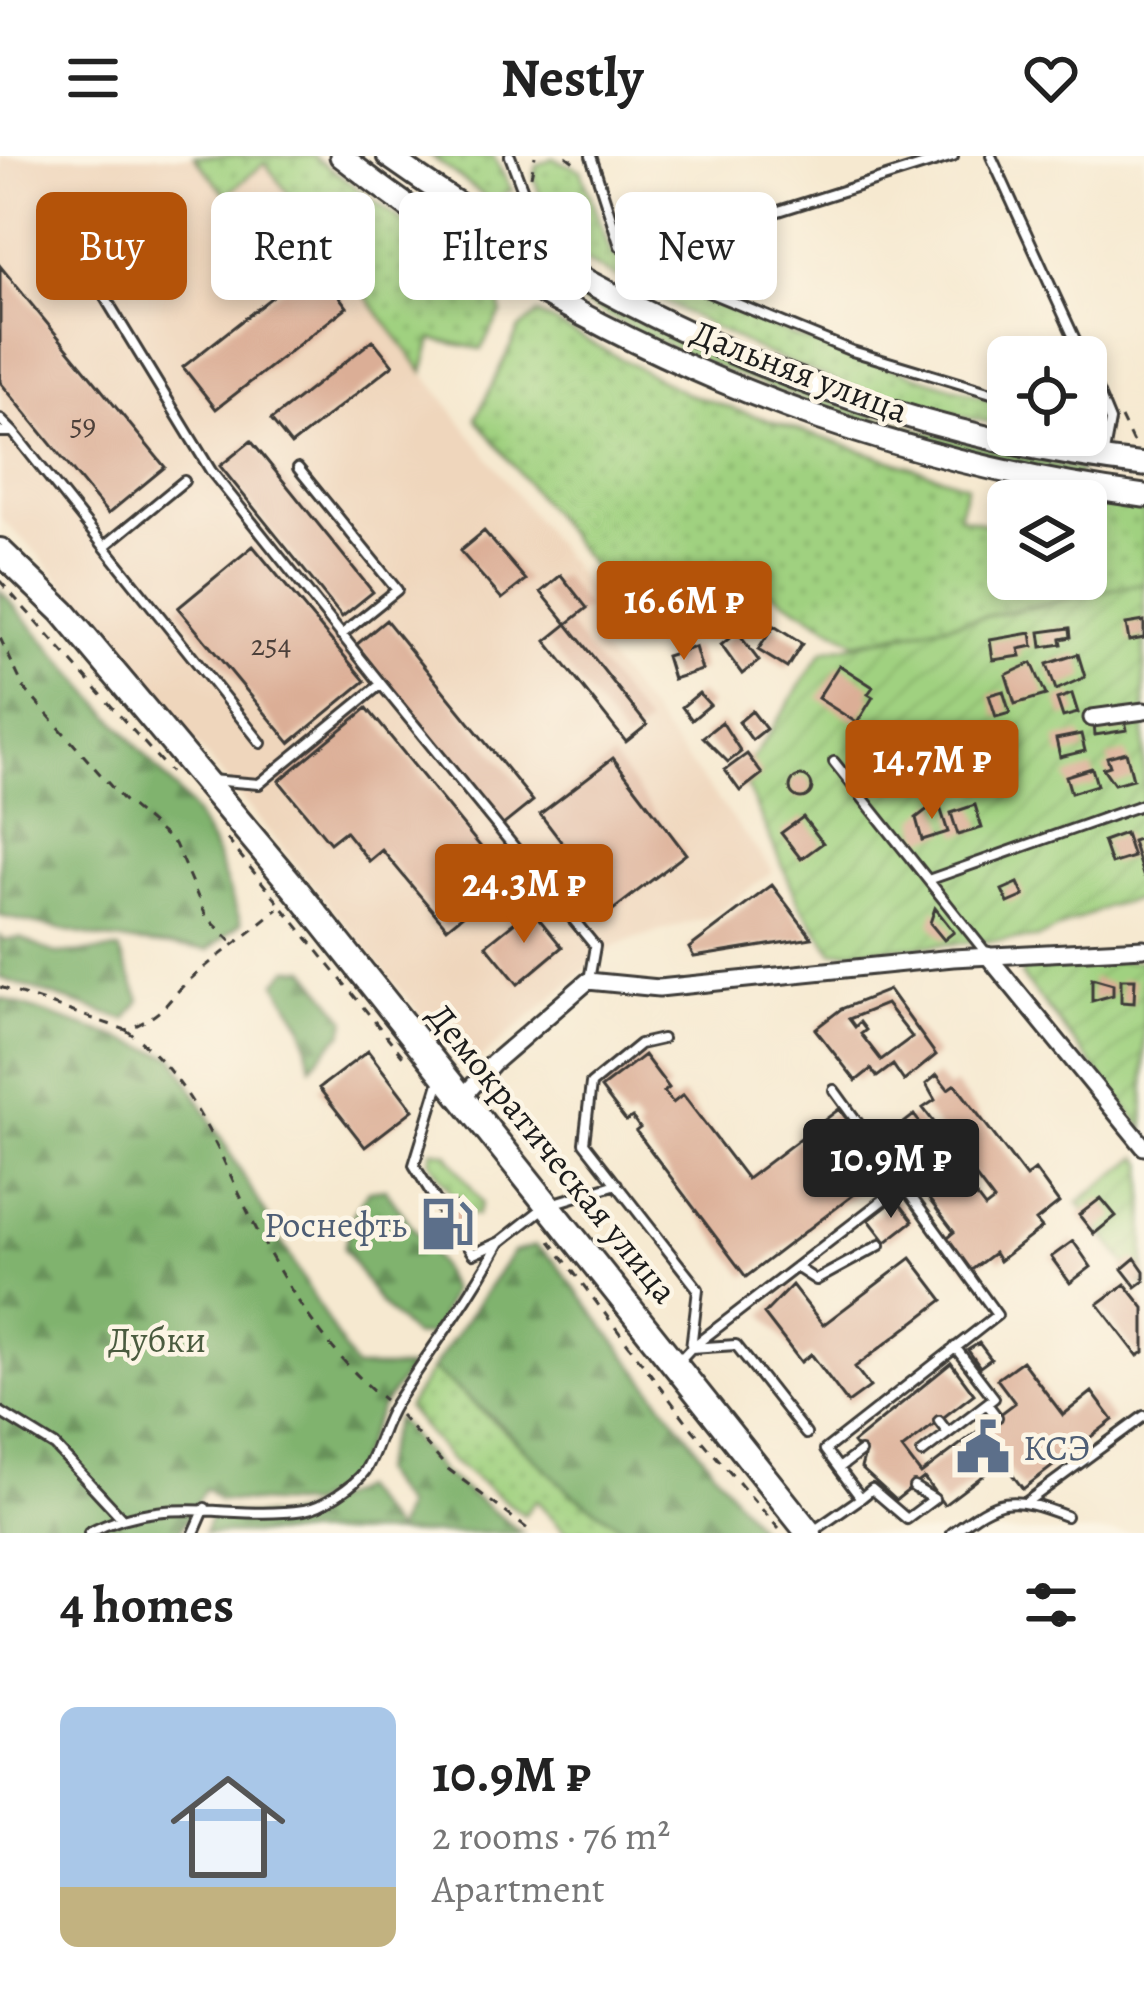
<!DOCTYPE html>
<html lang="en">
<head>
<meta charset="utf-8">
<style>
  body { margin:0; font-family:Alegreya,serif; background:#f2f2f2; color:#222; height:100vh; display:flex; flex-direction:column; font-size:45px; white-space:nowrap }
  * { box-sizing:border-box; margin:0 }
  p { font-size:39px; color:#767676 }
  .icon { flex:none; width:66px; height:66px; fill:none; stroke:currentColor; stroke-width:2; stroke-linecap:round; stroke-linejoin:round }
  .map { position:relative; height:1377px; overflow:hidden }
  .drawer { display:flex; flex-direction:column; background:#fff; flex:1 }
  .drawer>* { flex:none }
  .banner { position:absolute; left:36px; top:36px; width:1074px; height:108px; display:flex; gap:24px }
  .fabs { position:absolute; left:987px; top:180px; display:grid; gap:24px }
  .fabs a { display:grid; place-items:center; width:120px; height:120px; border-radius:18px; background:#fff; box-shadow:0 6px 18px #0003; font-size:60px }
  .price { position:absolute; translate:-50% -102px; padding:0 27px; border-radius:12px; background:#b45309; color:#fff; font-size:39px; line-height:78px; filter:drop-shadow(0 3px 6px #0008) }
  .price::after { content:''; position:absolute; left:50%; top:72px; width:36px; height:27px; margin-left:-18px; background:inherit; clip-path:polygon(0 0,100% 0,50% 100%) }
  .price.current { background:#222; color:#fff }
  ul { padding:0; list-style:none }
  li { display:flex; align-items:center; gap:36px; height:300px; padding:0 60px }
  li+li { border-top:3px solid #e0e0e0 }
  li span { display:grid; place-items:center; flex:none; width:336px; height:240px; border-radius:18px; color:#555 }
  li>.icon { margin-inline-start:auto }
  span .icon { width:144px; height:144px; fill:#fffc; stroke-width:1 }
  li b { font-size:51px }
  h2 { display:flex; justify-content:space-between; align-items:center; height:144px; padding:0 60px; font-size:51px }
  .chip { padding:0 42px; border-radius:18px; background:#fff; box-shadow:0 6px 18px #0003; font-size:42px; line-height:108px }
  .chip.current { background:#b45309; color:#fff }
  header { display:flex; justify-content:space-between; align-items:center; height:156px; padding:0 60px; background:#fff; font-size:54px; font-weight:700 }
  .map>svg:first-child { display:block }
</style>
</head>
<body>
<header><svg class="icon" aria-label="menu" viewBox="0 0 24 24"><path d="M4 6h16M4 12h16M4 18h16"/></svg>Nestly<svg class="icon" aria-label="heart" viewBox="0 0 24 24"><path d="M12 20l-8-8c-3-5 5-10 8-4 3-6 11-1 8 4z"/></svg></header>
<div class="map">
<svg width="1144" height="1377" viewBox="0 0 1144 1377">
  <defs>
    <pattern id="grass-dots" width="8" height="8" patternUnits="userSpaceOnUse" patternTransform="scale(3)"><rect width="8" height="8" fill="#a0d180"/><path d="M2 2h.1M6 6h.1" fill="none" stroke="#89b36e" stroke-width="1.8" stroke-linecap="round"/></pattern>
    <pattern id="forest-firs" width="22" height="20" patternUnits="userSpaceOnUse" patternTransform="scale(3)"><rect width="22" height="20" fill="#80b36e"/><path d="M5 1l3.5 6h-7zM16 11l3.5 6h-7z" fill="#68915a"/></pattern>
    <pattern id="garden-furrows" width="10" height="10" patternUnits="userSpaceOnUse" patternTransform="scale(3)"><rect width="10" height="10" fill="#a0d180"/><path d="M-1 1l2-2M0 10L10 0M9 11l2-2" fill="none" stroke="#89b36e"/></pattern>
  </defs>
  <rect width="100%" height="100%" fill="#fcf5e5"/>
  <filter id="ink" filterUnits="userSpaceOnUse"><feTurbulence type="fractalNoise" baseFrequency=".00833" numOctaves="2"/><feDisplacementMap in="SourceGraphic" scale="24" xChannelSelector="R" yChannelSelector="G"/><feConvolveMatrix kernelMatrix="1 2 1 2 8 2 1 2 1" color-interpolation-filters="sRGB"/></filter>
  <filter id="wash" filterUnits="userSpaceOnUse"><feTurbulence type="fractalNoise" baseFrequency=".004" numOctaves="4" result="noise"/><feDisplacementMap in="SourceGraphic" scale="48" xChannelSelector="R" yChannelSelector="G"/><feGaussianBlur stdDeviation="2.7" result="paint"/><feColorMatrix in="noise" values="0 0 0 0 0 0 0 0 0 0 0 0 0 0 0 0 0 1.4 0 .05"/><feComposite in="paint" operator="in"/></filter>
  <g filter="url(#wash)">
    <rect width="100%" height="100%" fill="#f6e9d0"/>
    <path fill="#efd6bc" d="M0 0H194L226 38 264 7 613 465 593 484 773 715 714 759 615 789 467 914 40 400 0 362Z"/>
    <path fill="url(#grass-dots)" stroke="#5e764e" stroke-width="3" d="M194 0H313L498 135 501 157 481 193 432 183 423 216 265 7 226 39Z
      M431 0H493L512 35 505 36 500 47 492 46Z
      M553 2 581 14 611 97 795 181 1008 249V270L891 246 766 198 558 91 534 22 537 9Z
      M562 126C724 219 899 274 1081 314L1077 322C896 277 721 228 559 133Z
      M538 158 685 237 967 329 958 360 1008 374V423H1086V345H1043L1046 339 1144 353V427L857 487 762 431 630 459 476 262 519 173Z
      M432 994 447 997 482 1047 477 1059 464 1056 430 1005Z
      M432 1213C500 1267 558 1329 630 1377H567L536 1344 524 1359 450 1304 407 1252Z"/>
    <path fill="url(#forest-firs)" stroke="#4e6845" stroke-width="3" d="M0 434 189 649 212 688 241 767 209 794 106 783 0 760Z
      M0 780 4 784 20 782 56 798 119 794 140 844 126 864 0 822Z
      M289 813H306L346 863 343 876 311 910 303 870 276 827Z
      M0 842 174 901 355 1212H410L381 1252 350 1322 310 1349 218 1344 205 1332 179 1377H0Z
      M385 1033 438 1106 451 1135 434 1178 414 1180 378 1145 344 1092 354 1057 368 1035Z
      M535 1090 554 1105 762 1377H630L569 1335 492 1261 432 1213 513 1096Z
      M396 1262 442 1317 522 1377H204L213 1355C286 1364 293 1365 358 1332L395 1376 404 1351 379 1316Z"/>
    <path fill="url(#garden-furrows)" stroke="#5e764e" stroke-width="3" d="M1144 427V742L1108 750 1037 782 833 796 800 749 742 619 823 495Z
      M1027 805H1144V974L1021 819Z
      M1139 1001 1144 1007V1131L1078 1046Z"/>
    <g id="blocks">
      <path fill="#dbae96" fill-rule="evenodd" d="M314 108 347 151 216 253 183 211Z
        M0 110 165 311 108 358 0 226Z
        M373 184 393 209 291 289 271 264Z
        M251 285 373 436 342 461 220 310Z
        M484 375 526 424 502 443 460 395Z
        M253 390 365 525 290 587 178 452Z
        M561 419 587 452 567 468 541 436Z
        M386 464 533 645 502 670 356 489Z
        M1144 465V482L1129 485 1126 468Z
        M567 468 647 569 626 586 546 485Z
        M774 470 802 488 787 512 758 494Z
        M1070 472 1071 481 1061 483 1062 488 1042 491 1040 476Z
        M737 476 759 505 742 518 721 489Z
        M1031 477 1033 490 1019 493 1021 500 993 504 990 484Z
        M695 491 702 514 673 523 666 500Z
        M1078 498 1085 521 1056 534 1047 508Z
        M1032 507 1046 539 1015 548 1006 519Z
        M839 509 873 531 868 538 873 541 857 567 818 542Z
        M1003 535 1010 557 996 561 989 539Z
        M699 537 710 549 692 564 682 551Z
        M1072 538 1078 557 1063 561 1057 543Z
        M367 552 507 723 447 772 382 694 369 705 345 675 330 687 279 625Z
        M752 555 766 573 752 584 739 566Z
        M1125 564 1127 574 1095 579 1094 568Z
        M722 566 741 596 728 606 703 581Z
        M1081 578 1085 595 1060 601 1056 583Z
        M945 594 948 615 922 618 920 597Z
        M1126 596 1133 623 1114 628 1103 612 1110 610 1107 601Z
        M747 598 762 618 740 635 725 614Z
        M893 601 904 631 876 637 866 607Z
        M613 602 686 698 613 754 540 658Z
        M1092 612 1097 629 1071 637 1066 620Z
        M790 631a11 11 0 1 1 22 0a11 11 0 1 1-22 0Z
        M938 645 948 676 922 684 916 662Z
        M975 649 982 672 958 679 951 657Z
        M803 661 823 687 801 703 781 677Z
        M1125 677 1133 701 1111 708 1103 685Z
        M1144 681V718L1143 719 1132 685Z
        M1018 727 1024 740 1008 747 1002 734Z
        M772 729 812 782 694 801 689 792Z
        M935 752 954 776 944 784 930 767Z
        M531 753 562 791 518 828 486 789Z
        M1092 822 1113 828V839L1092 845Z
        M1121 823H1135L1134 847 1121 846Z
        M889 834 936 899 904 925 893 909 877 921 871 913 856 925 815 873 841 853ZM886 848 912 881 881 904 861 878 866 874 860 866 855 871 849 863Z
        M368 895 413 954 365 991 319 932Z
        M644 899 669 932 664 936 673 947 683 939 747 1023 839 953 886 1014 746 1121 636 975 640 972 632 961 626 965 601 932Z
        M937 919 948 933 955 928 1026 1021 1035 1014 1059 1047 1036 1065 1042 1072 999 1105 994 1097 969 1116 944 1084 954 1076 883 983 914 959 985 1052 994 1045 923 952 935 944 926 928Z
        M1101 1042 1116 1060 1094 1078 1079 1059Z
        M896 1043 913 1065 886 1086 869 1064Z
        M455 1047 469 1065 436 1090 422 1072Z
        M1073 1085 1091 1111 1070 1127 1051 1101Z
        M911 1102 943 1144 855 1211 870 1231 848 1247 811 1198 801 1206 764 1158 792 1129 823 1169Z
        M1135 1102 1144 1115V1125L1136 1131 1122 1113Z
        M1125 1128 1144 1152V1196L1138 1200 1098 1148Z
        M979 1187 991 1203 980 1211 968 1194Z
        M1022 1205 1063 1259 1092 1236 1113 1264 1023 1333 1002 1305 944 1349 924 1322 896 1344 861 1312 864 1301 853 1287 951 1207 974 1238 902 1293 921 1318 1015 1247 997 1223Z"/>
    </g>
  </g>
  <g filter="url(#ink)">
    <use href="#blocks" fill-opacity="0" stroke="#3d3b37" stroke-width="3"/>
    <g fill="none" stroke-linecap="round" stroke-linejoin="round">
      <defs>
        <path id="service" d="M510 0 524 37 519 79
          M591 0 620 90 655 94 953 0
          M991 0 1083 201
          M85 59 98 130 211 315 381 528
          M675 90 686 127 852 195 1008 242
          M1086 207 1110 265 1103 302
          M0 263 13 276H0
          M13 276 261 587
          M298 312 397 434 341 479
          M1012 345 1017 320
          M106 389 184 325
          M834 606 987 798
          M210 624 259 628 381 528 595 790 589 824
          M931 723 1144 648
          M662 883 640 888 591 928 584 987 698 1133 691 1192 900 1031
          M440 924 414 1009 443 1056
          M555 1047 617 1028
          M456 1074 473 1098 500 1086 542 1053
          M796 1111 816 1124 880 1089
          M677 1207 691 1192 736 1189 806 1278
          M987 1248 997 1261
          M0 1256 55 1290 120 1360
          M939 1265 948 1277
          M922 1297 994 1242 955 1191
          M839 1312 860 1296
          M861 1342 872 1333 907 1363 934 1343 914 1331
          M1028 1345 1144 1260
          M812 1376 861 1342 825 1294 997 1159 834 934
          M89 1377C166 1336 227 1365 304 1354 323 1351 354 1330 365 1315 378 1294 382 1268 395 1248 432 1191 467 1147 500 1086
          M194 1377 205 1352
          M952 1377C1000 1341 1009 1338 1066 1360"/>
        <path id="minor" d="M1092 562 1144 555
          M987 799 1144 991
          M463 941 493 907 588 825 659 832 953 802 1144 792"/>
        <path id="secondary" d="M341 0C571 183 853 301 1144 340
          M388 0C613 160 868 277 1144 309"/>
        <path id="primary" d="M0 395 63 456 298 736 809 1377"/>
      </defs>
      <use href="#service" stroke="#3d3b37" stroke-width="14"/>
      <use href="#minor" stroke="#3d3b37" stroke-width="21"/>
      <use href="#secondary" stroke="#3d3b37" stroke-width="27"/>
      <use href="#primary" stroke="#3d3b37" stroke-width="30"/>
      <path stroke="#3d3b37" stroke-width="3" stroke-dasharray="9 9" stroke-linecap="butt" d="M566 0 579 10
        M531 20 535 0
        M535 35 550 83
        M500 52 510 41
        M1121 262 1135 291
        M1086 271 1092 250
        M0 425 170 616
        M0 482 24 532 123 644 175 688 206 760 236 790
        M227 683 406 904
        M0 831 126 874C171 855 162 847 194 820 221 797 251 777 278 753
        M126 874C197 924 222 1008 261 1082 292 1140 334 1204 385 1244
        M550 1085 693 1274 779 1373
        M400 1259 448 1313 533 1377"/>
      <use href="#service" stroke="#fff" stroke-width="8"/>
      <use href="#minor" stroke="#fff" stroke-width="15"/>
      <use href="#secondary" stroke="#fff" stroke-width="21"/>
      <use href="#primary" stroke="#fff" stroke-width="24"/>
    </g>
  </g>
  <defs>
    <symbol id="fuel-bare" viewBox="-9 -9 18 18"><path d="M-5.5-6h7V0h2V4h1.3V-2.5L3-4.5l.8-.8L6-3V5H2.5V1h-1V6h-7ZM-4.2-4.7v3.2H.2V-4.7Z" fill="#5c6f8a" stroke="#fcf5e5" stroke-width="2.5" paint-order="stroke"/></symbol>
    <symbol id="civic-bare" viewBox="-9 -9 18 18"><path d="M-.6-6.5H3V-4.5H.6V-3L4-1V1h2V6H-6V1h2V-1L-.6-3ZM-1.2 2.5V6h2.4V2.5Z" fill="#5c6f8a" stroke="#fcf5e5" stroke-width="2.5" paint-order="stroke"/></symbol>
  </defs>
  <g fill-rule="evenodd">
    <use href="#fuel-bare" x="409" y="1030" width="76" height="76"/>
    <use href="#civic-bare" x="945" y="1253" width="76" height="76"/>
  </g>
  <g text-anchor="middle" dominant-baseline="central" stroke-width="9" stroke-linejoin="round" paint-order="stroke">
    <g font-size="30" fill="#4c403a">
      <text x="83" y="269">59</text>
      <text x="271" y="489">254</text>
    </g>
    <g font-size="36" fill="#1c1c1c" stroke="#fcf5e5">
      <text transform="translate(800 215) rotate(21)">Дальняя улица</text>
      <text transform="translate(553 997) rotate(51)">Демократическая улица</text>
    </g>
    <g font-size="36" fill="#4e5e75" stroke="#fcf5e5" text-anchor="end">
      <text x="407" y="1068">Роснефть</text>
      <text x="1023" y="1291" text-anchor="start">КСЭ</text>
    </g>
    <g font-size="36" fill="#4a5b3f" stroke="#fcf5e5">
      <text x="157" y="1183">Дубки</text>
    </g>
  </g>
</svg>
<div class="fabs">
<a><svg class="icon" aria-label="locate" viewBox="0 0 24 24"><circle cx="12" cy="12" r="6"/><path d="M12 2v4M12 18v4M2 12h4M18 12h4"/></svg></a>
<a><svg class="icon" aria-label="layers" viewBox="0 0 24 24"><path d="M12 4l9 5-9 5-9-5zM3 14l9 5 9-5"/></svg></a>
</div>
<b class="price" style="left:684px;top:507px">16.6M ₽</b>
<b class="price" style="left:932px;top:666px">14.7M ₽</b>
<b class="price" style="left:524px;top:790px">24.3M ₽</b>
<b class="price current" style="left:891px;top:1065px">10.9M ₽</b>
<div class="banner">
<a class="chip current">Buy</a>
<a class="chip">Rent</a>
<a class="chip">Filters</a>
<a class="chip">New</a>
</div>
</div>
<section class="drawer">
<h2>4 homes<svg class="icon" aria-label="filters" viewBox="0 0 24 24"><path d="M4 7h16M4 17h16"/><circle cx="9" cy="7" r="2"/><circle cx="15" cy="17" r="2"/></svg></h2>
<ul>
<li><span style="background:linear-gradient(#a9c7e8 75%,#c2b280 0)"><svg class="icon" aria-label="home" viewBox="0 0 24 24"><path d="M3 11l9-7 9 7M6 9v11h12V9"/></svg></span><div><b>10.9M ₽</b><p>2 rooms · 76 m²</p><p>Apartment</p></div></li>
</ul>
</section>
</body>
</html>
